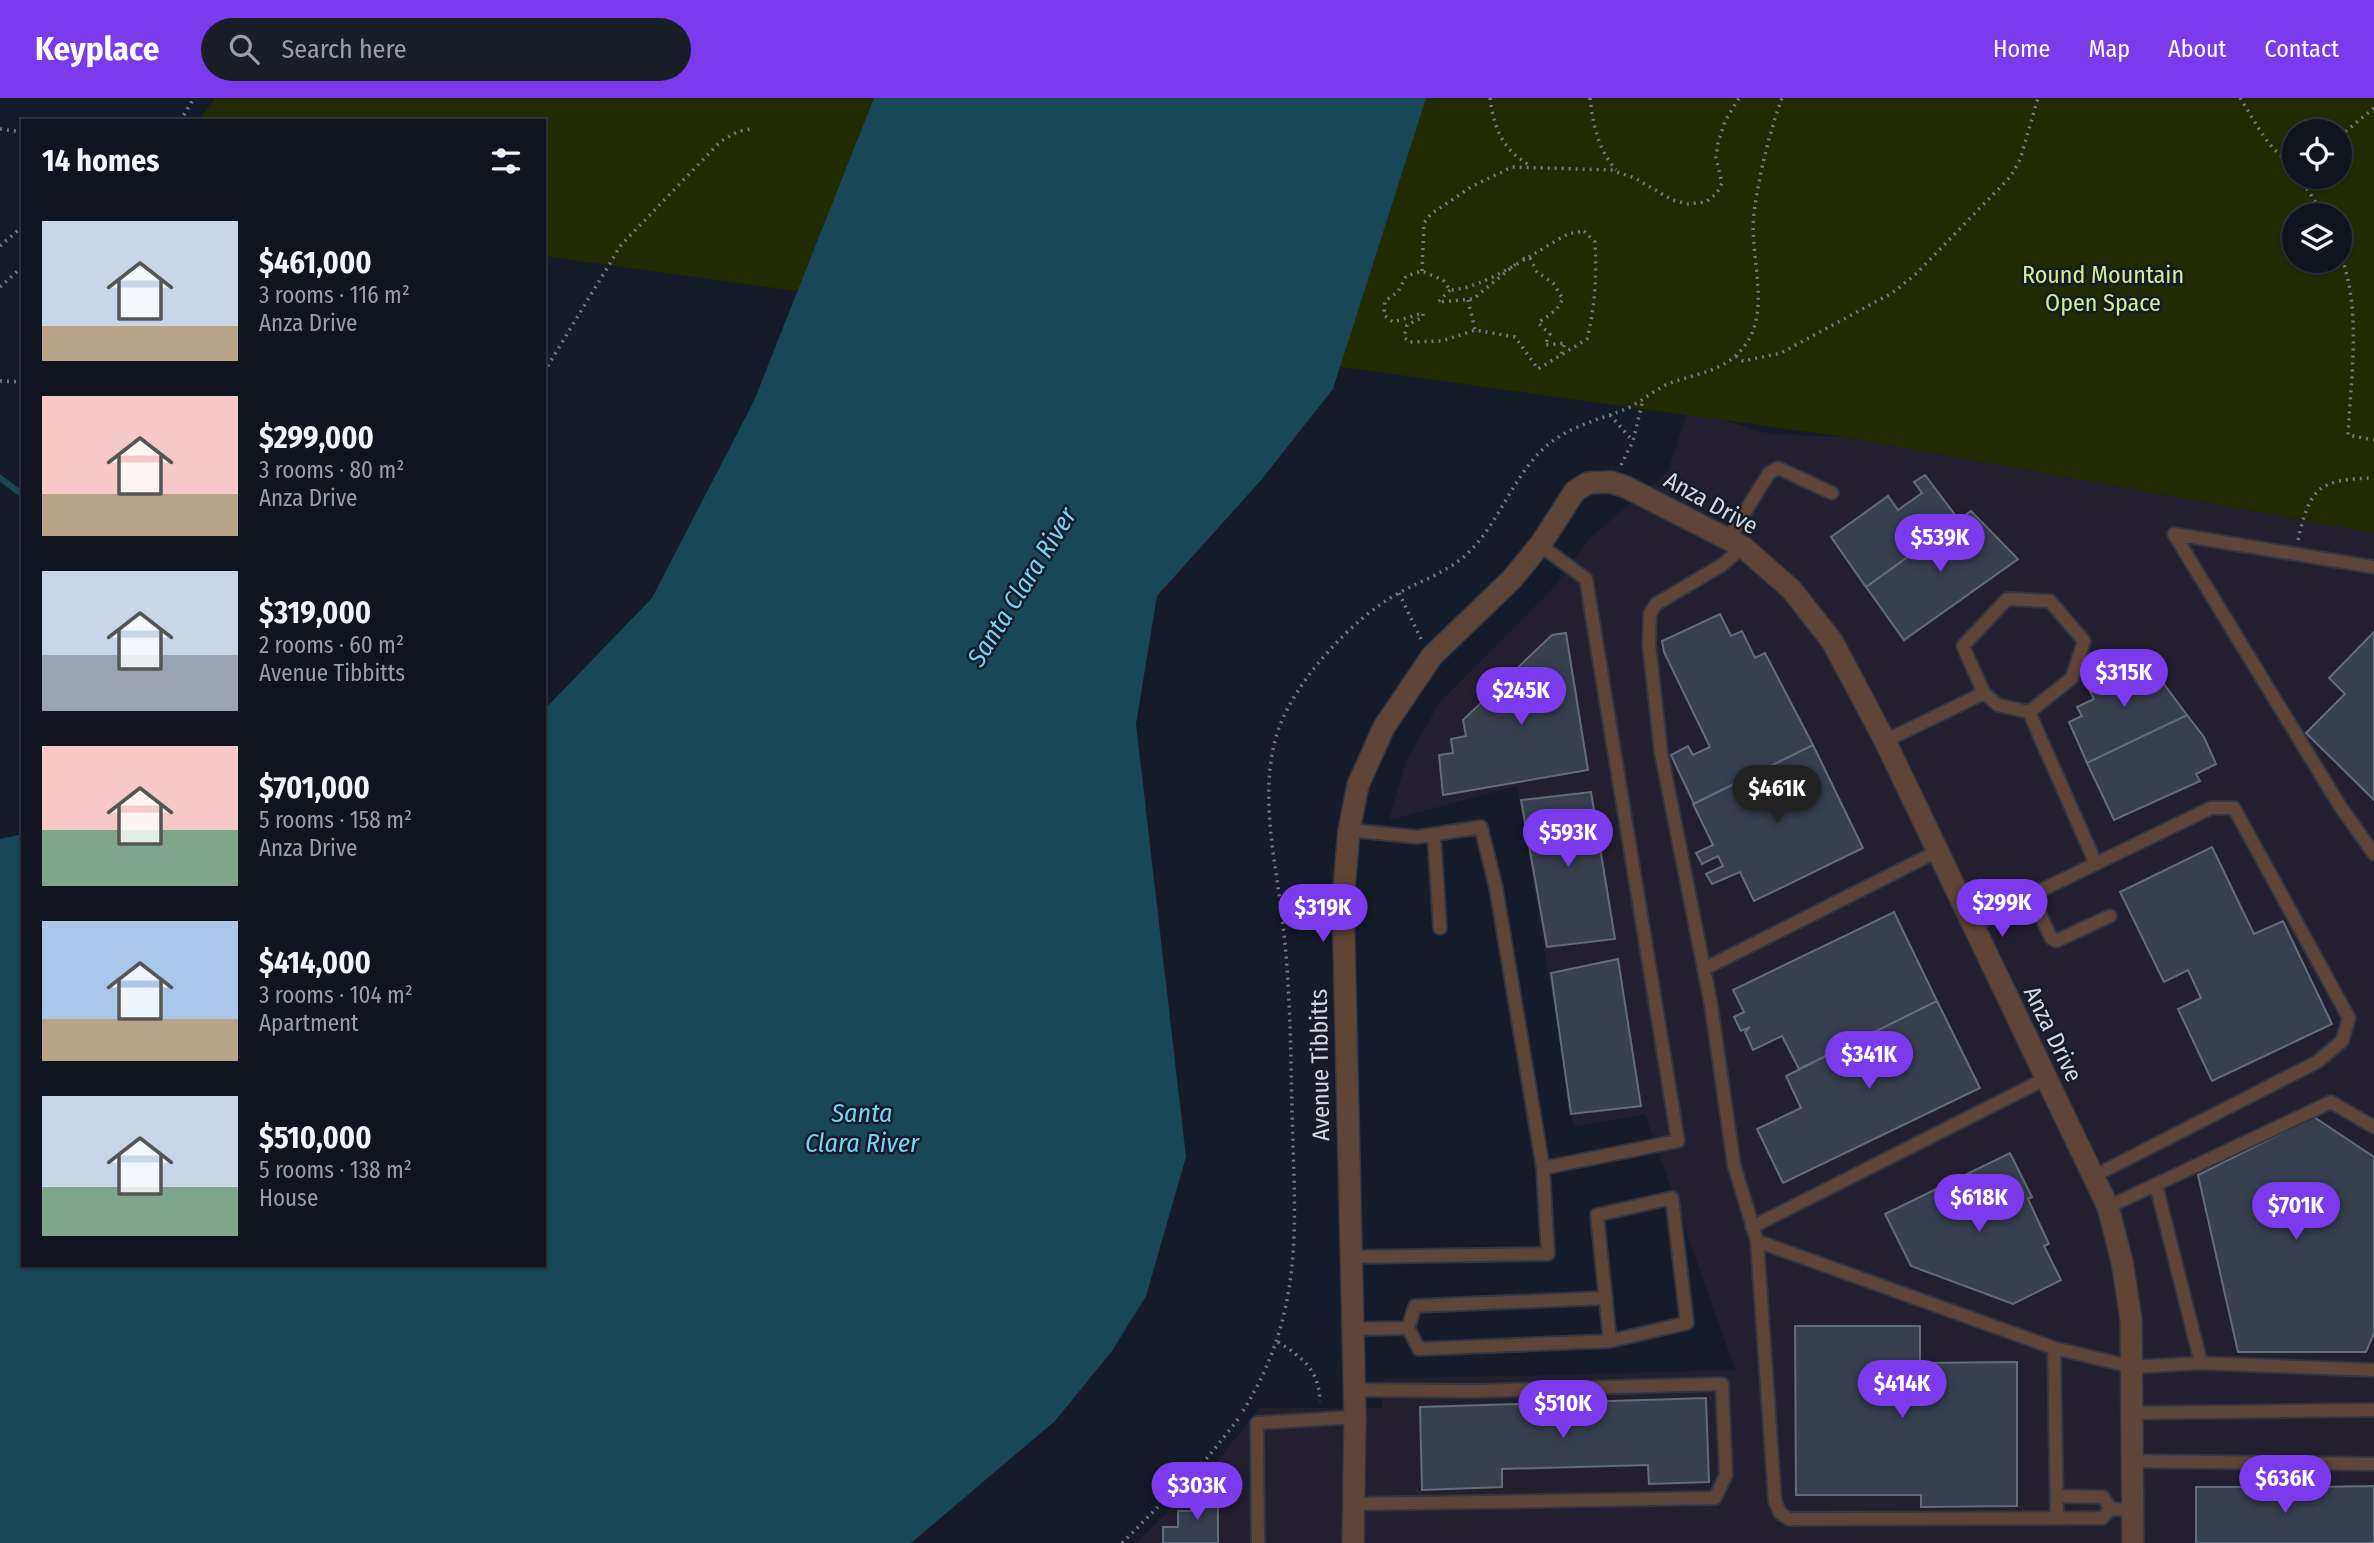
<!DOCTYPE html>
<html lang="en">
<head>
<meta charset="utf-8">
<style>
  body { margin:0; font-family:"Fira Sans Condensed",sans-serif; background:#191d28; color:#f1f3f6; height:100vh; display:flex; flex-direction:column; font-size:26px; white-space:nowrap }
  * { box-sizing:border-box; margin:0 }
  p { font-size:23px; color:#9c9ea4 }
  .icon { flex:none; width:38px; height:38px; fill:none; stroke:currentColor; stroke-width:2; stroke-linecap:round; stroke-linejoin:round }
  .map { position:relative; flex:1; overflow:hidden }
  .panel { position:absolute; left:21px; top:21px; width:525px; height:1148px; display:flex; flex-direction:column; background:#10141f; border-radius:0px; box-shadow:0 2px 5px #0004,0 0 0 2px #30333d }
  .panel>* { flex:none }
  .controls { position:absolute; left:2282px; top:21px; display:grid; gap:14px }
  .controls a { display:grid; place-items:center; width:70px; height:70px; border-radius:50%; background:#10141f; box-shadow:0 2px 5px #0004,0 0 0 2px #30333d; font-size:35px }
  .price { position:absolute; translate:-50% -60px; padding:0 16px; border-radius:24px; background:#7c3aed; color:#fff; font-size:23px; line-height:46px; filter:drop-shadow(0 2px 4px #0008) }
  .price::after { content:''; position:absolute; left:50%; top:42px; width:21px; height:16px; margin-left:-10px; background:inherit; clip-path:polygon(0 0,100% 0,50% 100%) }
  .price.current { background:#222; color:#fff }
  ul { padding:0; list-style:none }
  li { display:flex; align-items:center; gap:21px; height:175px; padding:0 21px }
  li span { display:grid; place-items:center; flex:none; width:196px; height:140px; border-radius:0px; color:#555 }
  li>.icon { margin-inline-start:auto }
  span .icon { width:84px; height:84px; fill:#fffc; stroke-width:1 }
  li b { font-size:30px }
  h2 { display:flex; justify-content:space-between; align-items:center; height:84px; padding:0 21px; font-size:30px }
  header { display:flex; align-items:center; gap:42px; box-sizing:border-box; height:98px; padding:0 35px; background:#7c3aed; color:#fff }
  header strong { font-size:33px }
  nav { display:flex; gap:38px; margin-inline-start:auto; font-size:24px }
  .search { width:490px; height:63px; background:#191d28; display:flex; align-items:center; gap:18px; box-sizing:border-box; padding:0 24px; border-radius:38px; color:#9c9ea4; font-size:26px }
  .map>svg:first-child { display:block }
</style>
</head>
<body>
<header>
<strong>Keyplace</strong>
<div class="search"><svg class="icon" aria-label="search" viewBox="0 0 24 24"><circle cx="10" cy="10" r="6"/><path d="M15 15l6 6"/></svg>Search here</div>
<nav><a>Home</a><a>Map</a><a>About</a><a>Contact</a></nav>
</header>
<div class="map">
<svg width="2374" height="1445" viewBox="0 0 2374 1445">
  <rect width="100%" height="100%" fill="#151b29"/>
  <path fill="#241f2f" d="M1688 312 1770 336 1844 339 2374 435V1445H1136L1212 1369 1260 1310H1382L1383 1281 1735 1272 1645 1016 1574 1029 1517 688 1389 722 1406 663 1440 604 1555 488 1590 440 1668 373Z"/>
  <path fill="#212a00" fill-rule="evenodd" d="M215 0H2374V435L1844 339 544 158V23H198ZM2294 33H2340V79H2294ZM2294 117H2340V163H2294Z"/>
  <path fill="#184858" d="M874 0H1426L1333 291 1262 381 1157 498 1136 626 1186 1059 1146 1198 1112 1253 1055 1323 911 1445H0V741L23 736V1167H544V612L652 500 754 303Z"/>
  <g fill="none" stroke-linecap="round" stroke-linejoin="round">
    <path stroke="#184858" stroke-width="6" d="M0 380 23 397"/>
  </g>
  <path fill="#38404f" stroke="#636c7c" stroke-width="2" d="M1925 377 1959 422 1866 489 1831 439 1888 398 1898 412 1922 395 1914 384Z
    M1971 413 2018 461 1904 542 1866 489Z
    M1720 516 1731 538 1742 533 1755 560 1765 555 1813 647 1694 706 1671 657 1688 648 1693 657 1710 649 1664 554 1662 543Z
    M2374 534V702L2306 635 2345 596 2329 580Z
    M1566 535 1588 672 1443 697 1439 657 1453 655 1451 641 1466 638 1463 622 1552 537Z
    M2124 556 2128 565 2143 558 2187 617 2087 665 2069 624 2082 618 2077 609 2094 601 2086 585 2121 569 2116 559Z
    M2187 617 2204 639 2216 666 2196 676 2200 683 2114 722 2087 665Z
    M1813 647 1863 750 1754 803 1740 774 1712 786 1706 776 1723 768 1718 758 1702 766 1696 755 1713 747 1693 706Z
    M1591 694 1615 841 1547 849 1521 702Z
    M2212 749 2254 836 2283 823 2332 926 2212 983 2178 911 2201 900 2188 872 2164 884 2120 794Z
    M1894 814 1937 903 1799 971 1782 938 1753 952 1745 934 1750 929 1741 933 1734 919 1744 914 1733 892Z
    M1618 861 1641 1008 1571 1016 1551 875Z
    M1937 903 1980 990 1783 1085 1757 1031 1801 1010 1786 978Z
    M2314 1019 2374 1059V1235L2366 1254H2238L2198 1077Z
    M2010 1055 2032 1099 2028 1101 2049 1146 2044 1148 2061 1182 2013 1206 1911 1168 1885 1116Z
    M1795 1228H1920V1265L2017 1264V1408L1921 1409V1397H1796Z
    M1706 1300 1709 1384 1649 1386 1648 1367 1502 1371V1389L1422 1392 1420 1309Z
    M2374 1388V1445H2196V1389H2299V1393H2317V1389Z
    M1194 1393H1218V1445H1163V1429H1178V1413H1195Z"/>
  <g fill="none" stroke-linecap="round" stroke-linejoin="round">
    <defs>
      <path id="service" d="M1729 440 1769 375 1778 370 1832 395
        M1743 449 1722 467 1656 506 1650 516 1649 546 1661 654 1711 907 1734 1067 1757 1143 1775 1403 1780 1415 1789 1421 2102 1420 2111 1411
        M2374 469 2174 436 2340 708 2374 756
        M1984 595 1998 607 2029 614
        M1885 643 1984 595 1963 548 2007 501 2050 503 2084 543 2072 580 2029 614 2096 766
        M1349 732 1417 739 1481 729 1496 790 1543 1070 1678 1043 1586 481 1540 447
        M1434 736 1440 830
        M2031 797 2051 840 2056 843 2110 818
        M1973 829 2031 797 2211 710H2234L2349 920 2342 943 2317 964 2094 1078
        M1704 871 1938 753
        M2156 1087 2201 1265
        M2108 1109 2331 1004 2374 1029
        M1752 1129 2045 981
        M1757 1143 2054 1250
        M1351 1159 1548 1156 1543 1070
        M1606 1200 1415 1208 1408 1230 1419 1251 1610 1243 1687 1225 1672 1100 1597 1117 1610 1243
        M1353 1231 1408 1230
        M2133 1315 2374 1312
        M2133 1363 2374 1366
        M2057 1398 2103 1399 2111 1411 2132 1412
        M1353 1406 1715 1400 1726 1377 1722 1286 1474 1293 1354 1292
        M2057 1420 2054 1250 2133 1269 2201 1265 2374 1272
        M1258 1445 1257 1325 1355 1319"/>
      <path id="minor" d="M1353 1445 1355 1319 1343 803 1349 732 1358 687 1384 629 1432 558 1512 481 1540 447 1575 393 1588 385 1611 384 1626 389 1743 449 1791 491 1832 543 1885 643 2108 1109 2122 1164 2131 1221 2133 1445"/>
    </defs>
    <use href="#service" stroke="#303643" stroke-width="16"/>
    <use href="#minor" stroke="#303643" stroke-width="24"/>
    <path stroke="#737984" stroke-width="3.5" stroke-dasharray="2 5" stroke-linecap="butt" d="M1490 0C1494 31 1503 53 1531 68
      M1590 0C1593 27 1598 51 1616 72
      M2240 0C2254 21 2270 57 2294 65
      M180 23 194 0
      M0 31 23 34
      M2340 38 2374 10
      M2284 61 2294 73
      M2299 79 2324 117
      M1584 133 1595 144C1597 178 1595 208 1587 241L1538 271 1515 239 1475 232 1442 243 1409 244 1404 239 1407 227 1423 219V215L1393 224 1384 217 1385 203 1398 194 1406 178 1422 173 1443 182 1450 192C1484 191 1536 153 1568 136Z
      M0 148 23 128
      M2340 154C2362 214 2351 275 2348 337L2374 342
      M1523 161 1530 160 1537 174 1553 185 1563 201 1556 212 1538 225 1550 236 1545 247 1565 245 1561 257
      M1422 173 1424 125 1431 116 1471 89 1512 69 1611 72 1635 80 1672 102 1688 106 1706 104 1717 95 1722 85 1716 60 1718 45 1725 23 1739 0
      M0 189 23 168
      M1450 192 1438 204 1473 201 1517 165
      M1468 202 1475 232
      M1736 258 1743 263 1781 255 1892 195 1917 175 2010 79 2020 62 2038 0
      M544 274 621 147 721 43 739 33 751 31
      M0 283 23 284
      M1610 317 1633 343
      M1621 367 1633 343 1643 302
      M2298 442C2310 389 2319 381 2374 380
      M1399 495 1421 541
      M1278 1244C1304 1260 1319 1273 1320 1304
      M1243 1313C1305 1213 1295 1127 1292 1015 1291 952 1290 889 1283 826 1276 763 1257 692 1279 630 1296 582 1352 521 1397 496 1423 481 1450 474 1471 452 1504 418 1517 366 1557 340 1580 325 1605 320 1630 309 1644 302 1655 291 1670 285 1698 275 1727 273 1746 246 1771 210 1749 157 1754 115 1759 77 1769 36 1782 0
      M1122 1445 1209 1358 1239 1320"/>
    <use href="#service" stroke="#5f4537" stroke-width="12"/>
    <use href="#minor" stroke="#5f4537" stroke-width="21"/>
  </g>
  <g text-anchor="middle" dominant-baseline="central" stroke-width="5" stroke-linejoin="round" paint-order="stroke">
    <g font-size="24" fill="#d5ee8c" stroke="#151b29">
      <text x="2103" y="177">Round Mountain<tspan x="2103" dy="28">Open Space</tspan></text>
    </g>
    <g font-size="24" fill="#d4d9e2" stroke="#151b29">
      <text transform="translate(1711 405) rotate(29)">Anza Drive</text>
      <text transform="translate(2053 936) rotate(64)">Anza Drive</text>
      <text transform="translate(1320 967) rotate(-91)">Avenue Tibbitts</text>
    </g>
    <g font-size="26" font-style="italic" fill="#77d4f6" stroke="#151b29">
      <text transform="translate(1022 489) rotate(-58)">Santa Clara River</text>
      <text x="862" y="1015">Santa<tspan x="862" dy="30">Clara River</tspan></text>
    </g>
  </g>
</svg>
<div class="controls">
<a><svg class="icon" aria-label="locate" viewBox="0 0 24 24"><circle cx="12" cy="12" r="6"/><path d="M12 2v4M12 18v4M2 12h4M18 12h4"/></svg></a>
<a><svg class="icon" aria-label="layers" viewBox="0 0 24 24"><path d="M12 4l9 5-9 5-9-5zM3 14l9 5 9-5"/></svg></a>
</div>
<b class="price" style="left:1940px;top:476px">$539K</b>
<b class="price" style="left:2124px;top:611px">$315K</b>
<b class="price" style="left:1521px;top:629px">$245K</b>
<b class="price current" style="left:1777px;top:727px">$461K</b>
<b class="price" style="left:1568px;top:771px">$593K</b>
<b class="price" style="left:2002px;top:841px">$299K</b>
<b class="price" style="left:1323px;top:846px">$319K</b>
<b class="price" style="left:1869px;top:993px">$341K</b>
<b class="price" style="left:1979px;top:1136px">$618K</b>
<b class="price" style="left:2296px;top:1144px">$701K</b>
<b class="price" style="left:1902px;top:1322px">$414K</b>
<b class="price" style="left:1563px;top:1342px">$510K</b>
<b class="price" style="left:2285px;top:1417px">$636K</b>
<b class="price" style="left:1197px;top:1424px">$303K</b>
<section class="panel">
<h2>14 homes<svg class="icon" aria-label="filters" viewBox="0 0 24 24"><path d="M4 7h16M4 17h16"/><circle cx="9" cy="7" r="2"/><circle cx="15" cy="17" r="2"/></svg></h2>
<ul>
<li><span style="background:linear-gradient(#c9d6e8 75%,#b9a48a 0)"><svg class="icon" aria-label="home" viewBox="0 0 24 24"><path d="M3 11l9-7 9 7M6 9v11h12V9"/></svg></span><div><b>$461,000</b><p>3 rooms · 116 m²</p><p>Anza Drive</p></div></li>
<li><span style="background:linear-gradient(#f6c9c9 70%,#b9a48a 0)"><svg class="icon" aria-label="home" viewBox="0 0 24 24"><path d="M3 11l9-7 9 7M6 9v11h12V9"/></svg></span><div><b>$299,000</b><p>3 rooms · 80 m²</p><p>Anza Drive</p></div></li>
<li><span style="background:linear-gradient(#c9d6e8 60%,#9aa5b1 0)"><svg class="icon" aria-label="home" viewBox="0 0 24 24"><path d="M3 11l9-7 9 7M6 9v11h12V9"/></svg></span><div><b>$319,000</b><p>2 rooms · 60 m²</p><p>Avenue Tibbitts</p></div></li>
<li><span style="background:linear-gradient(#f6c9c9 60%,#7fa58c 0)"><svg class="icon" aria-label="home" viewBox="0 0 24 24"><path d="M3 11l9-7 9 7M6 9v11h12V9"/></svg></span><div><b>$701,000</b><p>5 rooms · 158 m²</p><p>Anza Drive</p></div></li>
<li><span style="background:linear-gradient(#a9c7e8 70%,#b9a48a 0)"><svg class="icon" aria-label="home" viewBox="0 0 24 24"><path d="M3 11l9-7 9 7M6 9v11h12V9"/></svg></span><div><b>$414,000</b><p>3 rooms · 104 m²</p><p>Apartment</p></div></li>
<li><span style="background:linear-gradient(#c9d6e8 65%,#7fa58c 0)"><svg class="icon" aria-label="home" viewBox="0 0 24 24"><path d="M3 11l9-7 9 7M6 9v11h12V9"/></svg></span><div><b>$510,000</b><p>5 rooms · 138 m²</p><p>House</p></div></li>
</ul>
</section>
</div>
</body>
</html>
